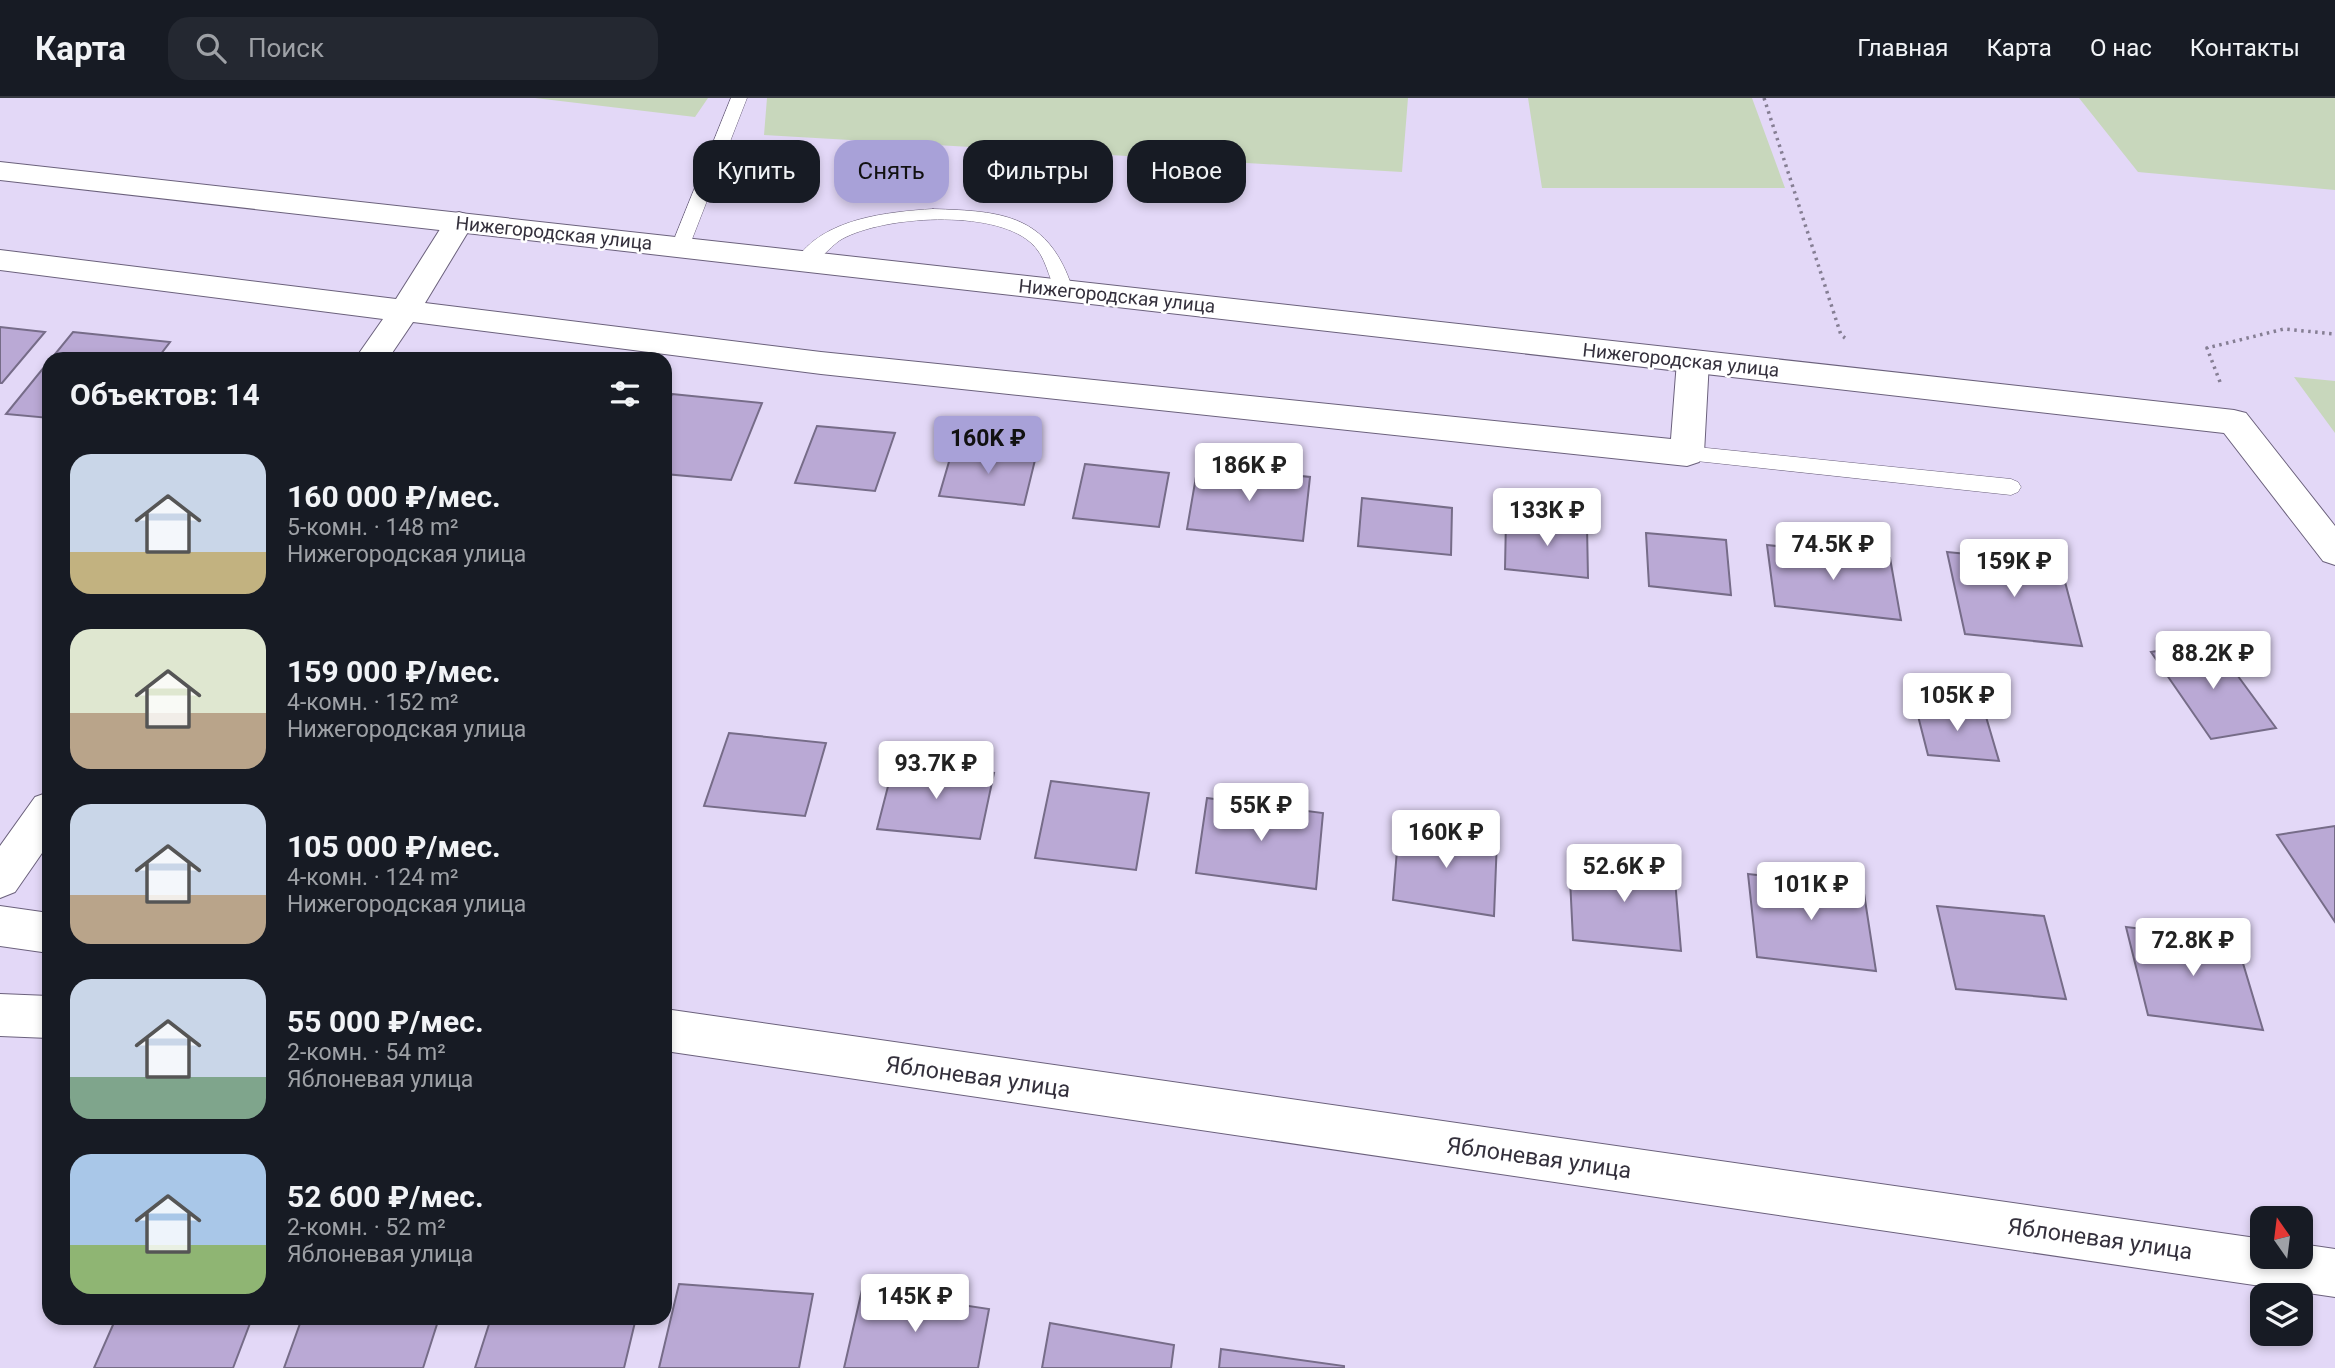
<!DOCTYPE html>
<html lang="ru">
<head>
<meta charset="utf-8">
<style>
  body { margin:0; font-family:Roboto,sans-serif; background:#242831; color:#f1f3f6; height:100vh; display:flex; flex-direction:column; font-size:26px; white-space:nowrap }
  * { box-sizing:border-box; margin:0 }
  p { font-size:23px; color:#9ea1a6 }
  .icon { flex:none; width:38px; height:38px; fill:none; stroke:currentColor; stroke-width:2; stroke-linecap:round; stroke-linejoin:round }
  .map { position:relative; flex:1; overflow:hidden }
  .panel { position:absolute; left:42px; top:254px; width:630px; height:973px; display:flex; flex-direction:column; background:#171b24; border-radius:21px; box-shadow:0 4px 10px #0003 }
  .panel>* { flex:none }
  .banner { position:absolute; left:693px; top:42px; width:665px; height:63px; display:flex; gap:14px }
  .needle { width:46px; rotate:346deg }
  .controls { position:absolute; left:2250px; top:1108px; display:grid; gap:14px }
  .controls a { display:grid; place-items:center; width:63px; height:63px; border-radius:14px; background:#171b24; box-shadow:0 4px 10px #0003; font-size:35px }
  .price { position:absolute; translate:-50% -60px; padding:0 16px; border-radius:7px; background:#fff; color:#222; font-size:23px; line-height:46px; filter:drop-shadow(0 2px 4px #0008) }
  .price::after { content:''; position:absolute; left:50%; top:42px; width:21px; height:16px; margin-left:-10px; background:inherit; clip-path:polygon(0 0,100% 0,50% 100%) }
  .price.on { background:#a8a1d8; color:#111 }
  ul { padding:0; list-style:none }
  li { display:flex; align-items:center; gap:21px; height:175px; padding:0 28px }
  li span { display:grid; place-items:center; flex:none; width:196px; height:140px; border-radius:21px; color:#555 }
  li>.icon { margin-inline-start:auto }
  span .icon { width:84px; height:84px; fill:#fffc; stroke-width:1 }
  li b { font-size:30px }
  h2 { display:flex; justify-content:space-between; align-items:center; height:84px; padding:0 28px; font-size:30px }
  .tag { padding:0 24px; border-radius:21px; background:#171b24; box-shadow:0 4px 10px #0003; font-size:24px; line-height:63px }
  .tag.on { background:#a8a1d8; color:#111 }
  header { display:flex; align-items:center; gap:42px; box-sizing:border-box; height:98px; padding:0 35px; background:#171b24; border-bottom:2px solid #363941 }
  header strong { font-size:33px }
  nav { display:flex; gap:38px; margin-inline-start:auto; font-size:24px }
  .search { width:490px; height:63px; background:#242831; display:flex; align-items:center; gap:18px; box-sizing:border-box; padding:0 24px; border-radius:21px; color:#9ea1a6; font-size:26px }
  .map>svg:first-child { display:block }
</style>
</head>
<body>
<header>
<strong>Карта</strong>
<div class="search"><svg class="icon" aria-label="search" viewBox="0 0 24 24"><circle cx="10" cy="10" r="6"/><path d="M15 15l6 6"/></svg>Поиск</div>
<nav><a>Главная</a><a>Карта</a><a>О нас</a><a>Контакты</a></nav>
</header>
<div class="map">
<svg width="2335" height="1270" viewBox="0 0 2335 1270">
  <rect width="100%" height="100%" fill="#e3d8f7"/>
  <path fill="#c8d7bc" d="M535 0H708L695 19Z
    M767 0H1408L1402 74 764 37Z
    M1528 0H1752L1785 90H1542Z
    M2079 0H2335V92L2138 74Z
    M2294 279 2335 283V335Z"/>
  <path fill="#baa9d5" stroke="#766c88" stroke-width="2" d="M0 229 45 234 2 285H0Z
    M73 234 170 244 157 261H51Z
    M49 263V320L6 316Z
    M672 296 762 305 731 382 665 376V312Z
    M817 328 895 335 875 393 795 385Z
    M953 350 1036 358 1024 407 939 398Z
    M1085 366 1169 375 1159 429 1073 420Z
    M1198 367 1310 379 1303 443 1187 431Z
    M1362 400 1452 410 1451 457 1358 448Z
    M1506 420 1587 428 1588 480 1505 471Z
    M1646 435 1726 442 1731 497 1649 488Z
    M1767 447 1890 460 1901 522 1775 508Z
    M1947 454 2060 465 2082 548 1965 536Z
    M2213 544 2276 630 2211 641 2151 554Z
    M1915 606 1984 612 1999 663 1928 657Z
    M729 635 826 645 805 718 704 708Z
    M894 665 994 675 980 741 877 731Z
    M1051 683 1149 695 1136 772 1035 760Z
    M1207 700 1323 715 1316 791 1196 775Z
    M1399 727 1497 741 1494 818 1393 802Z
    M2335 728V824L2277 737Z
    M1569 760 1674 770 1681 853 1573 842Z
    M1748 776 1863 789 1876 873 1757 859Z
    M1937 808 2044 818 2066 901 1956 891Z
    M2126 829 2236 842 2263 932 2148 917Z
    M679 1186 813 1196 799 1270H659Z
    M862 1192 989 1211 978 1270H844Z
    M116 1220H252L233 1270H94Z
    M302 1220H439L423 1270H284Z
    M491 1220H636L624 1270H475Z
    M1050 1225 1174 1247 1171 1270H1042Z
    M1221 1251 1344 1268V1270H1219Z"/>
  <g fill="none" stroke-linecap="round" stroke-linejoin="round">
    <defs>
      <path id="lane" d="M731 0H747L689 149 686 153H674L671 149Z
        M933 111C1004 113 1049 117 1073 192L1070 196H1058C1047 179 1047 158 1030 144 992 111 884 118 842 141 828 149 815 172 798 167L795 163C823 120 887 114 933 111Z
        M1687 348 2011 381 2018 384 2021 389 2018 394 2011 397 1687 362 1680 360 1677 355 1680 350Z"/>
      <path id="street" d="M459 114 469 117 474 124 425 205 821 254 1671 341 1677 263 1682 255 1693 252 1704 255 1709 263 1704 355 1699 364 1687 368 821 276 413 224 388 261H355L383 221 0 172V152L396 201 449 117Z
        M49 694V745L15 794 0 800V748L35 699Z
        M0 808 49 815V855L0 848Z
        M0 896 49 898V940L0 938Z
        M665 911 2263 1141V1158H2301V1146L2335 1151V1199L665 953Z"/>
      <path id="secondary" d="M0 64 2234 312 2246 315 2335 428V467L2323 463 2224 335 0 82Z"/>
    </defs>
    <use href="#lane" stroke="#6b617c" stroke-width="1"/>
    <use href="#street" stroke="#6b617c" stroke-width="2"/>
    <use href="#secondary" stroke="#6b617c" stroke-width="2"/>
    <path stroke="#857e93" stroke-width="3.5" stroke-dasharray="2.5 4.5" stroke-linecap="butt" d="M1764 0 1841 237 1845 240
      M2220 284 2207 250 2284 231 2335 236"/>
    <use href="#lane" fill="#fff" fill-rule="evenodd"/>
    <use href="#street" fill="#fff" fill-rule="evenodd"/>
    <use href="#secondary" fill="#fff" fill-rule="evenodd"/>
  </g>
  <g text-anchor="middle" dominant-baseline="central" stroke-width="5" stroke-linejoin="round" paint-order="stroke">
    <g font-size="19" fill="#34303c" stroke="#fff">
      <text transform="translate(554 135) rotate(6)">Нижегородская улица</text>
      <text transform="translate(1117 198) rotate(6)">Нижегородская улица</text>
      <text transform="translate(1681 262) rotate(6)">Нижегородская улица</text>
    </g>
    <g font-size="23" fill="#34303c" stroke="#fff">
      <text transform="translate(978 979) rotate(8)">Яблоневая улица</text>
      <text transform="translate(1539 1060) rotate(8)">Яблоневая улица</text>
      <text transform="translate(2100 1141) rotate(8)">Яблоневая улица</text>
    </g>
  </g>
</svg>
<div class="controls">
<a><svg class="needle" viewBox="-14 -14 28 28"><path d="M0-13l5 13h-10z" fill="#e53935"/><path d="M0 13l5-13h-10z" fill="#9ea1a6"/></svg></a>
<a><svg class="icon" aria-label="layers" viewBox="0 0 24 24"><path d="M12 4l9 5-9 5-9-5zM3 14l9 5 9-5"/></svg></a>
</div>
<b class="price on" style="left:988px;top:378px">160K ₽</b>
<b class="price" style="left:1249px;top:405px">186K ₽</b>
<b class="price" style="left:1547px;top:450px">133K ₽</b>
<b class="price" style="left:1833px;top:484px">74.5K ₽</b>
<b class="price" style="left:2014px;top:501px">159K ₽</b>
<b class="price" style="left:2213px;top:593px">88.2K ₽</b>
<b class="price" style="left:1957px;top:635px">105K ₽</b>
<b class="price" style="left:936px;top:703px">93.7K ₽</b>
<b class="price" style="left:1261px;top:745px">55K ₽</b>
<b class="price" style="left:1446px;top:772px">160K ₽</b>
<b class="price" style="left:1624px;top:806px">52.6K ₽</b>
<b class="price" style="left:1811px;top:824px">101K ₽</b>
<b class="price" style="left:2193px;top:880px">72.8K ₽</b>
<b class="price" style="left:915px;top:1236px">145K ₽</b>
<div class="banner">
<a class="tag">Купить</a>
<a class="tag on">Снять</a>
<a class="tag">Фильтры</a>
<a class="tag">Новое</a>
</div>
<section class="panel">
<h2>Объектов: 14<svg class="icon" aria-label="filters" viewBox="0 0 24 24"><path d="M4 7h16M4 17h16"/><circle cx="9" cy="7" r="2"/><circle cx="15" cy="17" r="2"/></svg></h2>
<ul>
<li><span style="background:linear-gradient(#c9d6e8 70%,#c2b280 0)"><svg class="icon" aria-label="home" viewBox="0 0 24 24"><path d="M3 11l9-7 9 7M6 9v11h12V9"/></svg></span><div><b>160 000 ₽/мес.</b><p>5-комн. · 148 m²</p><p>Нижегородская улица</p></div></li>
<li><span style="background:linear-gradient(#dfe7d0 60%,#b9a48a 0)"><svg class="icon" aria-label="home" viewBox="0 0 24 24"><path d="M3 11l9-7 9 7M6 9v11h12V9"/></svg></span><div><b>159 000 ₽/мес.</b><p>4-комн. · 152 m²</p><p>Нижегородская улица</p></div></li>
<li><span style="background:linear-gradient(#c9d6e8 65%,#b9a48a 0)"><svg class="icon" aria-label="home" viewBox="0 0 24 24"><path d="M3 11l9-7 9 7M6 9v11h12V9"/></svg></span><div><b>105 000 ₽/мес.</b><p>4-комн. · 124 m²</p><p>Нижегородская улица</p></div></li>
<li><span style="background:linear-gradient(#c9d6e8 70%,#7fa58c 0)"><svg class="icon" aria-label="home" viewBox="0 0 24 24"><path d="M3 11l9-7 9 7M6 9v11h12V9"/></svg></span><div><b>55 000 ₽/мес.</b><p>2-комн. · 54 m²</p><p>Яблоневая улица</p></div></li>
<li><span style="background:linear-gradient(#a9c7e8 65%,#8fb573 0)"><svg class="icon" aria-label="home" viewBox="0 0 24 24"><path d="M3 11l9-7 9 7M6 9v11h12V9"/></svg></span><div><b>52 600 ₽/мес.</b><p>2-комн. · 52 m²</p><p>Яблоневая улица</p></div></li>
</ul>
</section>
</div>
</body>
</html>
